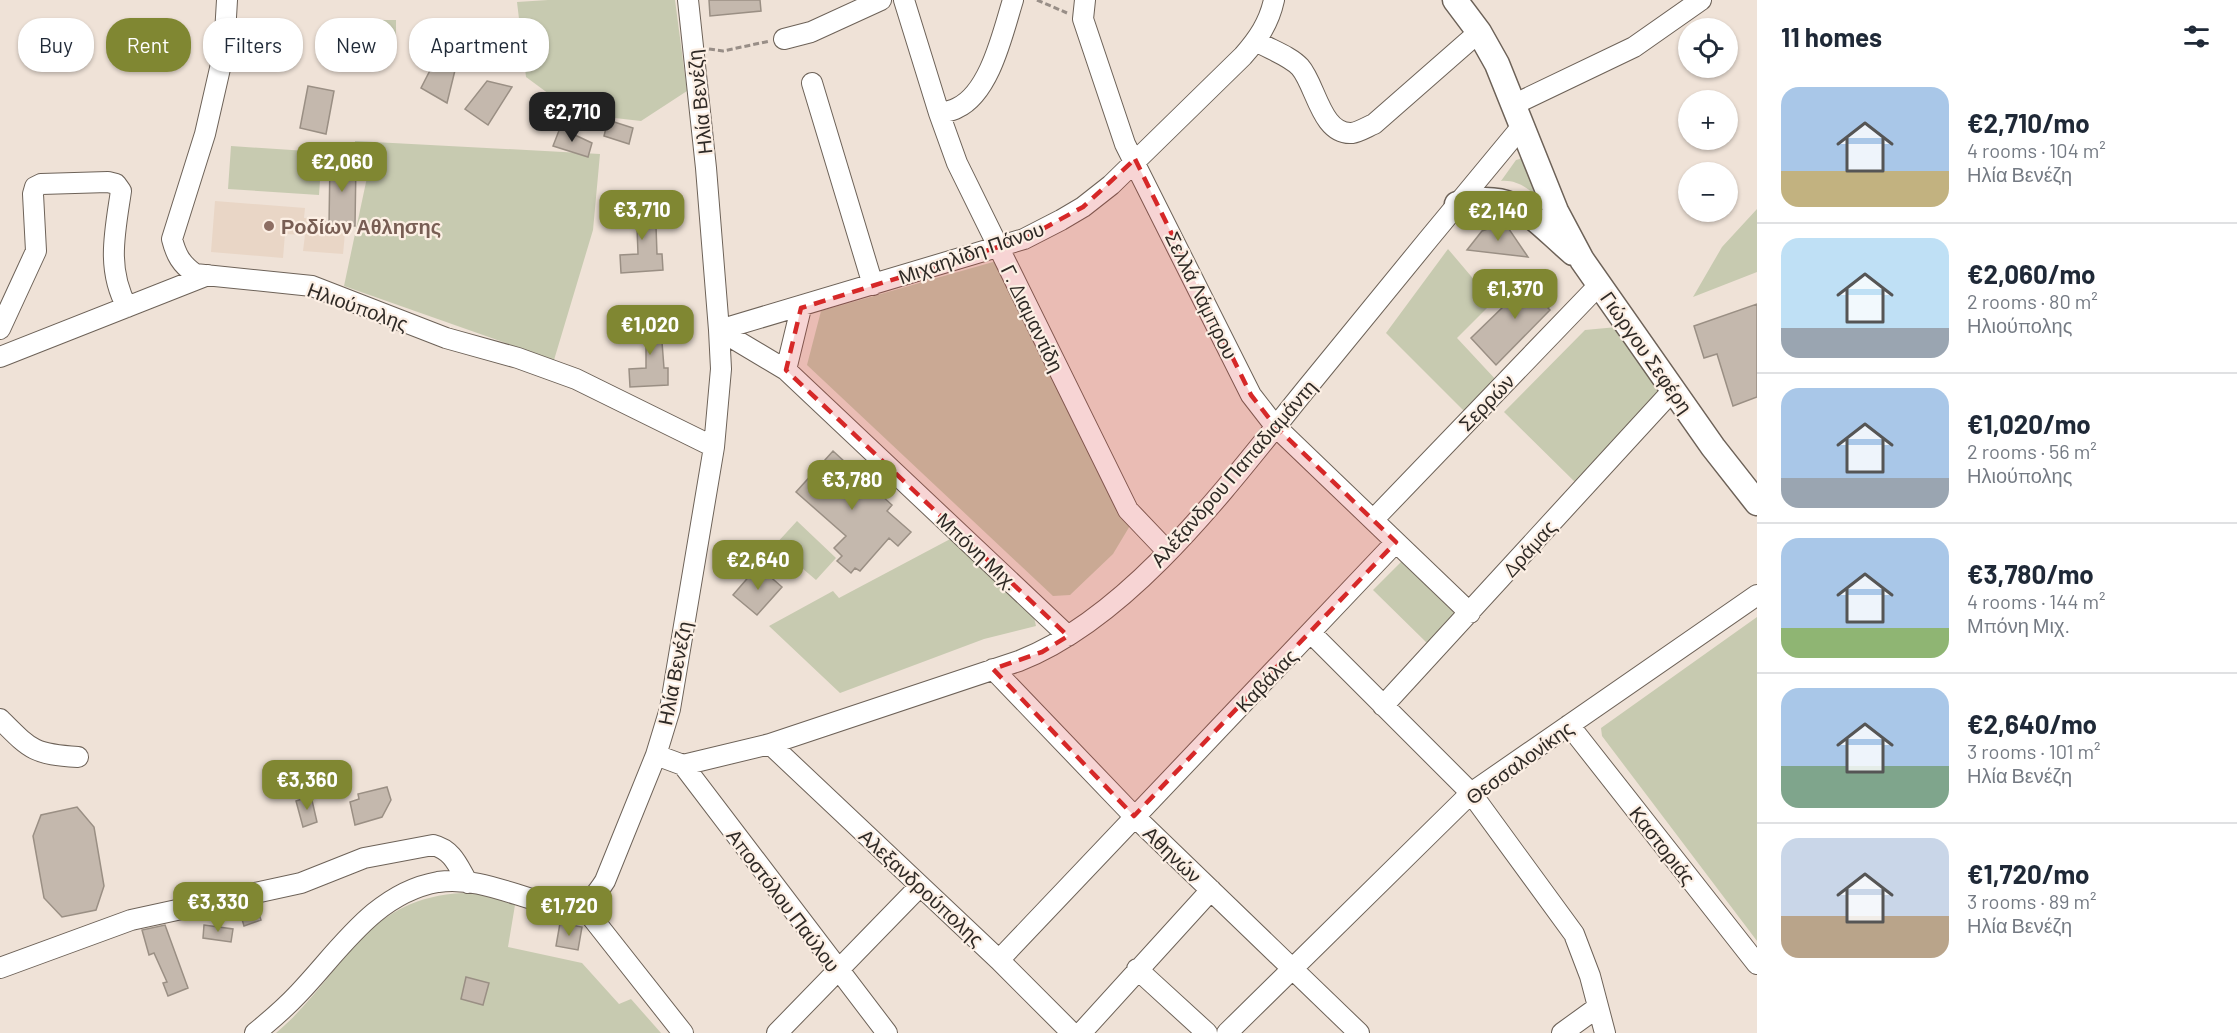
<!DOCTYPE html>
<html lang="en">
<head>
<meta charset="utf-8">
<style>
  body { margin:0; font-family:Barlow,sans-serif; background:#f6f6f7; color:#1f2937; height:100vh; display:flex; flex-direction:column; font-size:22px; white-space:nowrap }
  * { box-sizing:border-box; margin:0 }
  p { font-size:20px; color:#747a83 }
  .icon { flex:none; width:33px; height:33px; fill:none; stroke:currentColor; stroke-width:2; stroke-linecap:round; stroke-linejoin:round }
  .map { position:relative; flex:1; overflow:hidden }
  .panel { display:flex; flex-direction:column; background:#fff; width:480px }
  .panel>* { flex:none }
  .banner { position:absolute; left:18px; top:18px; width:570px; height:54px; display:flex; gap:12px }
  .buttons { position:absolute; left:1678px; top:18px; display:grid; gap:12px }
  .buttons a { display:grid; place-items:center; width:60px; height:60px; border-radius:50%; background:#fff; box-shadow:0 2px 4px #0004; font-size:30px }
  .price { position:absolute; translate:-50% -51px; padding:0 14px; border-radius:12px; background:#808732; color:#fff; font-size:20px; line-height:39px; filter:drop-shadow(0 2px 3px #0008) }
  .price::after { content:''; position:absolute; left:50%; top:36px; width:18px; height:14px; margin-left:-9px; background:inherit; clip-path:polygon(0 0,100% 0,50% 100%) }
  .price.active { background:#222; color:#fff }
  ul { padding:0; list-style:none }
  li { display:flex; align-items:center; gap:18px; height:150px; padding:0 24px }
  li+li { border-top:2px solid #e0e1e3 }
  li span { display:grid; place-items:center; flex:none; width:168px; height:120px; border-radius:18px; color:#555 }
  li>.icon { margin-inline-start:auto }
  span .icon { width:72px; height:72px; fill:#fffc; stroke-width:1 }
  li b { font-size:26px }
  h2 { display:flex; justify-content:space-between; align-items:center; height:72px; padding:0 24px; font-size:26px }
  .tag { padding:0 21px; border-radius:24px; background:#fff; box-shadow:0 2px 4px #0004; font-size:21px; line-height:54px }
  .tag.active { background:#808732; color:#fff }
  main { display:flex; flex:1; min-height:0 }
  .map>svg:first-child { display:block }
</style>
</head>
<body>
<main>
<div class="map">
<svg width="1757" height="1033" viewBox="0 0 1757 1033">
  <rect width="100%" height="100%" fill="#efe2d7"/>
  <path fill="#e9d6c6" d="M215 201 305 208 304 218 326 220 325 231 345 233 343 254 303 251 305 235 285 234 283 258 211 252Z"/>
  <path fill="#c7cab0" d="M548 0H675L687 91 641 121 606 117 564 105 526 77 517 2Z
    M350 20H396V45H350Z
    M355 141 600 154 593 230 554 360 344 286 369 168 355 159Z
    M231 146 322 152 319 195 228 189Z
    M1523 158 1552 211C1537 197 1523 179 1501 181L1516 160Z
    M1757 209V272L1693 297 1722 247Z
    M1448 249 1493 302 1457 338 1497 381 1465 412 1386 333Z
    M1000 260 1131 524 1113 554 1070 595 1053 596 807 365 821 311Z
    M1617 327 1665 391 1578 485 1504 412 1585 330Z
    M797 521 836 558 816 580 775 545Z
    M954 537 1031 604 1036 626 984 639 840 693 769 626 833 591 839 598Z
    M1406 557 1460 612 1428 644 1373 590Z
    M1757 617V941L1602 736 1601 728Z
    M463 893 481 894 515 905 508 947 582 963 619 1004 631 999 661 1033H276C344 976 361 898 463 893Z"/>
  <path fill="#c4b8ad" stroke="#9a8f84" stroke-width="1.5" d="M709 0H760L761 11 710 16Z
    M439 53 458 58 447 103 421 88Z
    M487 81 512 87 488 125 465 109Z
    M308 86 334 91 326 134 300 128Z
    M608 120 633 128 629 144 604 136Z
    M560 128 592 143 588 157 553 146Z
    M330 161 356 162 355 226 329 225Z
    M649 200 651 226H656L657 254H662L663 270 621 273 620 255 638 254 637 227H630L629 201Z
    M1499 225 1509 229 1528 257 1467 250 1482 231Z
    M1538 273 1550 285 1545 291 1555 301 1548 308 1550 310 1496 365 1471 338Z
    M1757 304V397L1733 406 1717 354 1704 358 1694 326Z
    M657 315 658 342H662L664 368H668V385L630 387 629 369 646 368V341L639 342 638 316Z
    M833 451 892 505 887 511 911 532 898 546 889 538 860 571 855 568 851 573 837 561 842 556 834 548 846 536 796 492Z
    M758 566 782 587 757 615 733 595Z
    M387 787 391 800 382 817 355 825 350 802 359 799 358 794Z
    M311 796 317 822 303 827 296 801Z
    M77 807 94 827 104 886 96 910 62 917 44 898 33 836 41 815Z
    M256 905 261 920 244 926 239 909Z
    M560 923 582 927 578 950 556 946Z
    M165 925 188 988 168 996 163 983 167 982 154 953 149 955 142 930Z
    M204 925 233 929 231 942 203 938Z
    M466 977 489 983 483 1005 461 999Z"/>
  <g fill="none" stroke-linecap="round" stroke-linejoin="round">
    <defs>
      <path id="minor" d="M227 0 224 51 205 134 172 239C176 255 181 264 195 274L312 286 446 338 518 358 576 379 714 447
        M904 0 939 113 957 163 1128 510 1167 551
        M1085 0 1083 19 1125 144 1251 395 1275 426 1470 613
        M784 39 811 32 881 0
        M1256 41C1269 49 1290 56 1300 67 1316 85 1321 135 1352 133 1359 132 1367 127 1374 124L1479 32
        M812 83 873 285
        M1515 104 1634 47 1701 0
        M939 113C944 112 952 111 957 108 990 93 1003 32 1013 0
        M0 329 36 251 33 194 35 187 41 184 108 182 116 184 121 191C115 232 106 269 127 307
        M719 330 1024 239 1061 220 1083 207 1111 185 1243 56C1258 39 1269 23 1274 0
        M719 330 786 370 1068 636
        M0 357 208 275
        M786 370 801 308
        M1373 520 1599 285
        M1311 633 1471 793 1574 934 1590 976 1605 1033
        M993 669 1134 816 1359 1033
        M1383 706 1674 389
        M0 719C31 750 33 754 78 757
        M1569 725 1757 964
        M770 744 999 960 1072 1033
        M656 755 683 765 770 744 1019 661C1136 615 1236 474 1315 378 1384 293 1453 209 1523 125
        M683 765 887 1033
        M582 905 683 1033
        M999 960 1396 542
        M0 968 131 920 301 883 364 858 433 845C453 850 458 866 468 883
        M1137 969 1207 1033
        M255 1033C271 1020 285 1008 299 993 340 950 375 893 438 882 471 877 504 891 535 900 548 904 562 910 575 907 589 905 598 892 605 881L656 755 670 709 714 447 721 369 719 330 706 168 688 0
        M777 1033 920 886
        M1081 1033 1211 890
        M1227 1033 1471 793 1757 595
        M1562 1033 1598 1007"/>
      <path id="major" d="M1455 0 1479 32 1497 64 1556 211 1582 260 1713 447 1757 503
        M1457 204C1515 189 1532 218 1573 253"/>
    </defs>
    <use href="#minor" stroke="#6d6258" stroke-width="22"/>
    <use href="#major" stroke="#6d6258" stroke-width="27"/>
    <path stroke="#988e87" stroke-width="3" stroke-dasharray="6 3" stroke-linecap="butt" d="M1037 0 1067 13
      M709 49 723 51 770 41"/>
    <use href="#minor" stroke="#fff" stroke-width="20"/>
    <use href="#major" stroke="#fff" stroke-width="24"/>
  </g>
  <path fill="#d62828" fill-opacity="0.2" stroke="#d62828" stroke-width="4.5" stroke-dasharray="12 8" stroke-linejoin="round" d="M1135 159 1251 395 1275 426 1396 542 1134 816 993 669 1042 652 1068 636 786 370 801 308 1024 239 1083 207Z"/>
  <circle fill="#8d6e63" stroke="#fcefe4" stroke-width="2" cx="269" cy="226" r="6"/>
  <g text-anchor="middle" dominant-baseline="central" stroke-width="4.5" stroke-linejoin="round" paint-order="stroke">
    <g font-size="20" fill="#2f2a26" stroke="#fcefe4">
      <text transform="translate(699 102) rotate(-96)">Ηλία Βενέζη</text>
      <text transform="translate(971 252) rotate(-19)">Μιχαηλίδη Πάνου</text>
      <text transform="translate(1202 295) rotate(64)">Σελλά Λάμπρου</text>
      <text transform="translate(358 306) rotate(20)">Ηλιούπολης</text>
      <text transform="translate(1033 318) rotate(64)">Γ. Διαμαντίδη</text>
      <text transform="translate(1647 352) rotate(55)">Γιώργου Σεφέρη</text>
      <text transform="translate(1486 402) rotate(-46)">Σερρών</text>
      <text transform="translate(1233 473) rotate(-49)">Αλέξανδρου Παπαδιαμάντη</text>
      <text transform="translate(1529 548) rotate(-48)">Δράμας</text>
      <text transform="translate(978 551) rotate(43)">Μπόνη Μιχ.</text>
      <text transform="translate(674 673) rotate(-79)">Ηλία Βενέζη</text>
      <text transform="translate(1266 680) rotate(-46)">Καβάλας</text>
      <text transform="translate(1519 762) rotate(-36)">Θεσσαλονίκης</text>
      <text transform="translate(1663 845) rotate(52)">Καστοριάς</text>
      <text transform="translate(1173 854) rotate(44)">Αθηνών</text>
      <text transform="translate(922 887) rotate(43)">Αλεξανδρούπολης</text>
      <text transform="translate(784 900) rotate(53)">Αποστόλου Παύλου</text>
    </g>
    <g font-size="20" font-weight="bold" fill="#785e54" stroke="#fcefe4" text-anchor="start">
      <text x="281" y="226">Ροδίων Αθλησης</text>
    </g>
  </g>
</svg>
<div class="buttons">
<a><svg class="icon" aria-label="locate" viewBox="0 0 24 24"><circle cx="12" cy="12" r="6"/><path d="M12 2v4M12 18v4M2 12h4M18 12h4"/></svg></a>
<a>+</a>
<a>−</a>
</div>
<b class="price active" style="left:572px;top:143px">€2,710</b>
<b class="price" style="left:342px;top:193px">€2,060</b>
<b class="price" style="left:642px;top:241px">€3,710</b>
<b class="price" style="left:1498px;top:242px">€2,140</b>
<b class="price" style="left:1515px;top:320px">€1,370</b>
<b class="price" style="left:650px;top:356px">€1,020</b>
<b class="price" style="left:852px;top:511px">€3,780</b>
<b class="price" style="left:758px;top:591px">€2,640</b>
<b class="price" style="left:307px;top:811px">€3,360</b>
<b class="price" style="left:218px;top:933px">€3,330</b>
<b class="price" style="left:569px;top:937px">€1,720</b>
<div class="banner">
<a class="tag">Buy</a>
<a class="tag active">Rent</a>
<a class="tag">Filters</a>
<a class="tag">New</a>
<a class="tag">Apartment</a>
</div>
</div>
<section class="panel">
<h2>11 homes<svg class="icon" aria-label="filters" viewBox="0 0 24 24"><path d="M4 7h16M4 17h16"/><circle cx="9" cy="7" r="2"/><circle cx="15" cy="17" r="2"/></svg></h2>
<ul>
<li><span style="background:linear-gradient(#a9c7e8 70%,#c2b280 0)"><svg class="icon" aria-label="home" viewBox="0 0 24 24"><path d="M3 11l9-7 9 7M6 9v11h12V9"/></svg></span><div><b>€2,710/mo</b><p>4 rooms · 104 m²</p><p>Ηλία Βενέζη</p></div></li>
<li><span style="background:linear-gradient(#bfe0f5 75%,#9aa5b1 0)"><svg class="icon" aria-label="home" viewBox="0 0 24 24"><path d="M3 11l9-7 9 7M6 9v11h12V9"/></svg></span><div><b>€2,060/mo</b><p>2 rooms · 80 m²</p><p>Ηλιούπολης</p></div></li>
<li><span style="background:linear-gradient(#a9c7e8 75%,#9aa5b1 0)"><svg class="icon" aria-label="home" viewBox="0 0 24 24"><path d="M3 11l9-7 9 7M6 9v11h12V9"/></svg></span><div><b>€1,020/mo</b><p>2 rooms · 56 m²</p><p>Ηλιούπολης</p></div></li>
<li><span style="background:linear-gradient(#a9c7e8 75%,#8fb573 0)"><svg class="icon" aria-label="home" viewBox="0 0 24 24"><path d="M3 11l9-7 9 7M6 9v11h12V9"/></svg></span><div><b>€3,780/mo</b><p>4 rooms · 144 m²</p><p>Μπόνη Μιχ.</p></div></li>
<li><span style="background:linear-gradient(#a9c7e8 65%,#7fa58c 0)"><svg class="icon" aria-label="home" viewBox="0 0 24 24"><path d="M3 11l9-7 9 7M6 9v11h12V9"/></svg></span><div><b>€2,640/mo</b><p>3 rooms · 101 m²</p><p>Ηλία Βενέζη</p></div></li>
<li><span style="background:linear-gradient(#c9d6e8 65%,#b9a48a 0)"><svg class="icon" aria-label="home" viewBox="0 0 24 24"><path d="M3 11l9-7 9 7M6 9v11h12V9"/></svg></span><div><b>€1,720/mo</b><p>3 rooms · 89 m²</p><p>Ηλία Βενέζη</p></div></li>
</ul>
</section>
</main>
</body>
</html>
